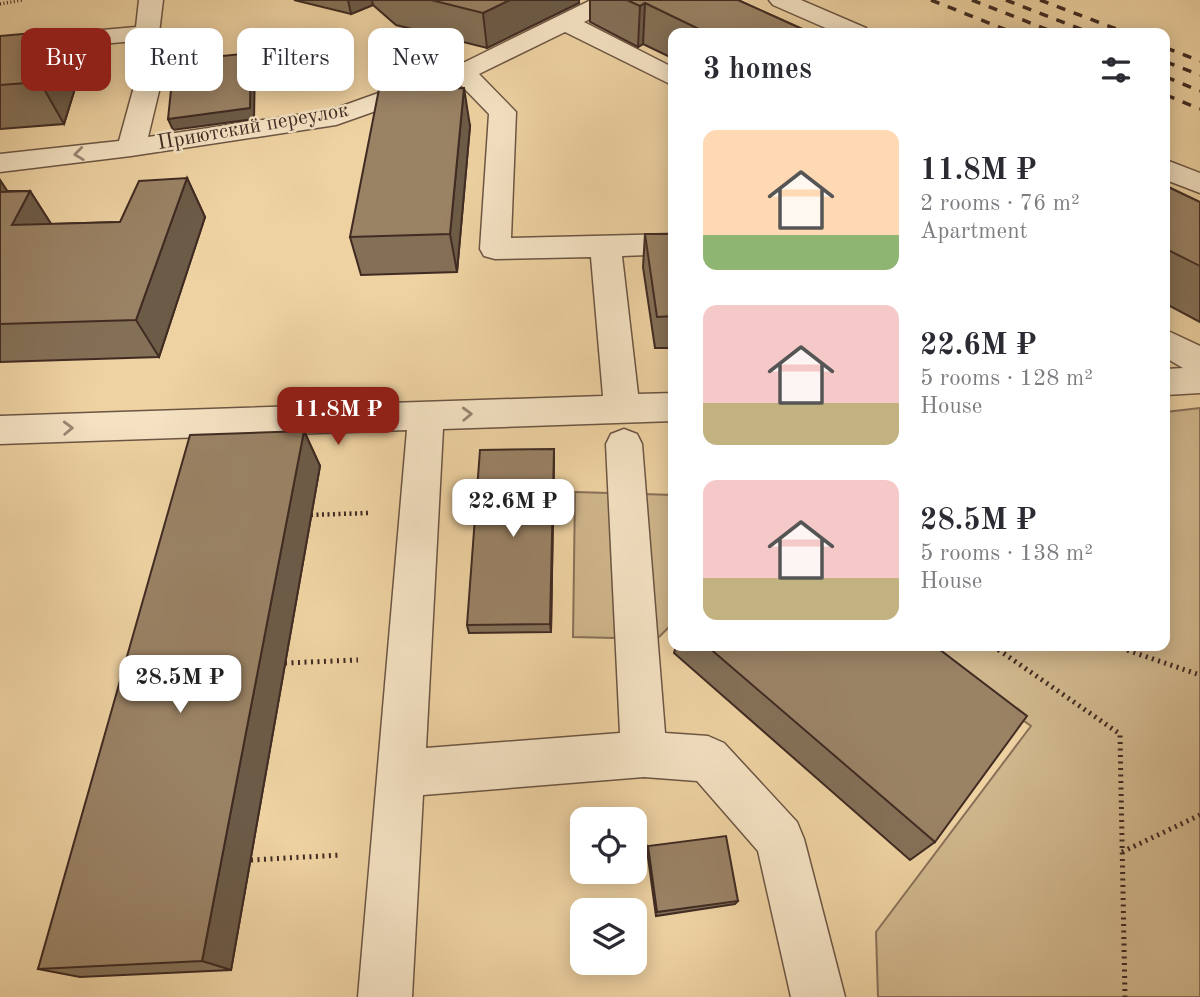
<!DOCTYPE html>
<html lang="en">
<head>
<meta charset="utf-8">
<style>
  body { margin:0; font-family:"Old Standard TT",serif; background:#f7f7f7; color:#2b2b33; height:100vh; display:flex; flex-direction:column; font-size:26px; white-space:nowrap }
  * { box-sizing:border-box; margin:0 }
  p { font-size:23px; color:#7c7c81 }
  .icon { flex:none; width:38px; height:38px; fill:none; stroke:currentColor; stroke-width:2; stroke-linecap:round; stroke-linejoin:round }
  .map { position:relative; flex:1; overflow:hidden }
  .details { position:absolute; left:668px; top:28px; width:502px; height:623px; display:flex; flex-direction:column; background:#fff; border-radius:14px; box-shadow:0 4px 18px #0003 }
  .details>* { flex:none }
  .hud { position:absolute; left:21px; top:28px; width:542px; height:63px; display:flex; gap:14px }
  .controls { position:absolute; left:570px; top:807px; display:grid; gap:14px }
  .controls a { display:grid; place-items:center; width:77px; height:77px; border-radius:14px; background:#fff; box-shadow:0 4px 18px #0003; font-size:35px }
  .price { position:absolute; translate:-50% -60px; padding:0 16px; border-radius:14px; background:#fff; color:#222; font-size:23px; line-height:46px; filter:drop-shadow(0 2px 4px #0008) }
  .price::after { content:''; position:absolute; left:50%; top:42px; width:21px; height:16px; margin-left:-10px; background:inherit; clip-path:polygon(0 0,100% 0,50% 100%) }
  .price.selected { background:#8f2418; color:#fff }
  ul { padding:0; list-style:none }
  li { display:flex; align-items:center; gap:21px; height:175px; padding:0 35px }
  li span { display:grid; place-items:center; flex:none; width:196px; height:140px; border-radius:14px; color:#555 }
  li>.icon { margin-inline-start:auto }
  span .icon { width:84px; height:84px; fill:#fffc; stroke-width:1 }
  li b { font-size:30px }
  h2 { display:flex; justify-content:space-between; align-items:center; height:84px; padding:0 35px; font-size:30px }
  .chip { padding:0 24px; border-radius:14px; background:#fff; box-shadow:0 4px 18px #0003; font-size:24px; line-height:63px }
  .chip.selected { background:#8f2418; color:#fff }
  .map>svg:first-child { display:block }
</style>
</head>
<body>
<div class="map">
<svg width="1200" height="997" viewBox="0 0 1200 997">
  <rect width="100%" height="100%" fill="#eed2a2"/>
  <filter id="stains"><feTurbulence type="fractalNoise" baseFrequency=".00286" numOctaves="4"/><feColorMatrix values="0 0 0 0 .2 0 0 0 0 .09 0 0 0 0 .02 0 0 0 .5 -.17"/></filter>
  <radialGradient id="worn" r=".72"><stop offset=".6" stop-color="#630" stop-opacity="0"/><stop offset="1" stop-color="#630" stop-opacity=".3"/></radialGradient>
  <path fill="#d0b68c" stroke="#887058" stroke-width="2" d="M1200 408V997H878L876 932 1031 726 920 646H1166V412Z
    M575 492 674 495V622L657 639 573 637Z"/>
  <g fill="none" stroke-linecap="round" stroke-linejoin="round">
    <defs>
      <path id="minor" d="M139 0H163L159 33 161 83 148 137 331 110 465 62 591 0H622L618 5 584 22 674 68V86L565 32 479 74 516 112 511 238 674 234V254L622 256 638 394 674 393V421L443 429 426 748 620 733 606 444 611 434 624 429 637 434 642 444 665 733 708 736 724 743 797 822 804 839 845 997H791L758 851 697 781 644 777 423 795 412 997H358L407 430 0 444V416L603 396 591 257 495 259 484 256 480 249 489 114 458 82 336 125 131 156 0 172V154L119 141 135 83V41L0 53V39L136 27Z
        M769 0H801L866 28 869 33H837L773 5Z
        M1166 160 1200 173V193L1166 180Z
        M1166 330 1200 346V393L1166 395V369L1183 368 1166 358Z"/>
    </defs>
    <use href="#minor" stroke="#6c5543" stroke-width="3"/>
    <path stroke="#402b23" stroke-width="3.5" stroke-dasharray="1 2.5" stroke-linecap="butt" d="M0 4 22 0"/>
    <path stroke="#402b23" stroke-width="4.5" stroke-dasharray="2 3.5" stroke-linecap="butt" d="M311 515 369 513"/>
    <path stroke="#402b23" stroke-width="5" stroke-dasharray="2 4.5" stroke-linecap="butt" d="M993 646 1120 734 1125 997
      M1115 646 1200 675
      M285 663 358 660
      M1122 852 1200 815
      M251 860 341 855"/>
    <use href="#minor" fill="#f4e2c3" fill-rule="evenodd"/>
    <path stroke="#402b23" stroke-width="3.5" stroke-dasharray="9 9" stroke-linecap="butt" d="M931 0 1014 33
      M972 0 1056 33
      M1006 0 1091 33
      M1040 0 1127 33
      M1166 48 1200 61
      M1166 62 1200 75
      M1166 77 1200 91
      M1166 95 1200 109"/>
  </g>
  <path fill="#847057" stroke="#402b23" stroke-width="2" d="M294 0H579V3L487 48 396 25 373 5 351 14Z
    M590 0H738L811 33H674V59L643 44 638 47 590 22Z
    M0 36 80 72 64 124 0 129Z
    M470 126 457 272 361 275 350 237Z
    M187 178 205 217 159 357 0 362V180L7 191H30L51 224 120 222Z
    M1166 186 1200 202V322L1166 304Z
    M645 234H674V348H655L643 267Z
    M304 431 320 466 231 970 80 977 38 969Z
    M554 449 551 632 469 633 467 625Z
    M676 646H935V842L910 860 674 653Z
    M648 846 738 901 735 904 656 916 647 850Z"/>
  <path fill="#6c5b47" stroke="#402b23" stroke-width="2" d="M348 0H372L373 5 351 14Z
    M510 0H579V3L487 48 483 13Z
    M645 3 643 44 638 47 640 6Z
    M58 31 80 72 64 124 40 82Z
    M251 53 255 63 254 119 173 130 168 119Z
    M464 88 470 126 457 272 450 234Z
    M187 178 205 217 159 357 136 320Z
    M0 180 20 210 30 191 55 230 12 225 0 201Z
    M304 431 320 466 231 970 202 961Z
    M554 449V459L551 632 550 624Z"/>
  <path fill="#9a8265" stroke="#402b23" stroke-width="2" d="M431 0H510L483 13Z
    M627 0H738L811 33H707L645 3 640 6Z
    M58 31 40 82 0 85V36Z
    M251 53 250 108 168 119 174 61Z
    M464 88 450 234 350 237 379 89Z
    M187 178 136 320 0 324V192L30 191 12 225 120 222 139 181Z
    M1166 186 1200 202V266L1166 249Z
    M645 234H674V316L657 317Z
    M304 431 202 961 38 969 190 435Z
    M554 449 550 624 467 625 480 450Z
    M707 646H935L1027 716 935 842Z
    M726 836 738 901 657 912 648 846Z"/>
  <defs><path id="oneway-chevron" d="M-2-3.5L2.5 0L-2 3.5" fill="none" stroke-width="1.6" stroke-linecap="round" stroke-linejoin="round" transform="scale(1.75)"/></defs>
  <g stroke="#9a8673">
    <use href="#oneway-chevron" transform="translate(79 154) rotate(173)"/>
    <use href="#oneway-chevron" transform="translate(467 414) rotate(-2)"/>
    <use href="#oneway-chevron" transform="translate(68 428) rotate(-2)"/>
  </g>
  <g text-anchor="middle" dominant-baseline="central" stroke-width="5" stroke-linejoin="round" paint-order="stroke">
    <g font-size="21" fill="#402b23" stroke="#f4e2c3">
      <text transform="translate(253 127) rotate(-10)">Приютский переулок</text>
    </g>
  </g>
  <rect width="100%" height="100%" filter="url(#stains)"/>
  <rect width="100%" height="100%" fill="url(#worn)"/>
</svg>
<div class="controls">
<a><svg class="icon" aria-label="locate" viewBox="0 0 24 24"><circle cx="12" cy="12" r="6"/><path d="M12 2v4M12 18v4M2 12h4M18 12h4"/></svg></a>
<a><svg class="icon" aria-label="layers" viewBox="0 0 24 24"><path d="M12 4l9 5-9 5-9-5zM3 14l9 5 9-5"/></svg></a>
</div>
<b class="price selected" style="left:338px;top:447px">11.8M ₽</b>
<b class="price" style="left:513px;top:539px">22.6M ₽</b>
<b class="price" style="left:180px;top:715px">28.5M ₽</b>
<div class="hud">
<a class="chip selected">Buy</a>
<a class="chip">Rent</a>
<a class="chip">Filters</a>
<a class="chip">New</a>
</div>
<section class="details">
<h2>3 homes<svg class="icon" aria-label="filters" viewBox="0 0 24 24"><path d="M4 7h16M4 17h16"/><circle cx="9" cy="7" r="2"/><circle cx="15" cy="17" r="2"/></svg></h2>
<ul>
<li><span style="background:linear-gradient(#ffd9b3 75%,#8fb573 0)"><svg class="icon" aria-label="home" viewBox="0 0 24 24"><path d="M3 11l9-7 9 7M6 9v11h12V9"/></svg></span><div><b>11.8M ₽</b><p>2 rooms · 76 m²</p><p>Apartment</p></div></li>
<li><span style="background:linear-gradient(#f6c9c9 70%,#c2b280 0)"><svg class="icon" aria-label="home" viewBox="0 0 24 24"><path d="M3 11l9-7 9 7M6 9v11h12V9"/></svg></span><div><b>22.6M ₽</b><p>5 rooms · 128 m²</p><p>House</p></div></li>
<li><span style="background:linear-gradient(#f6c9c9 70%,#c2b280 0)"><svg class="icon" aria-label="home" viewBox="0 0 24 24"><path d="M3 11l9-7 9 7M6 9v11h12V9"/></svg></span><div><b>28.5M ₽</b><p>5 rooms · 138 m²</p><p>House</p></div></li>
</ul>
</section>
</div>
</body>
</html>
